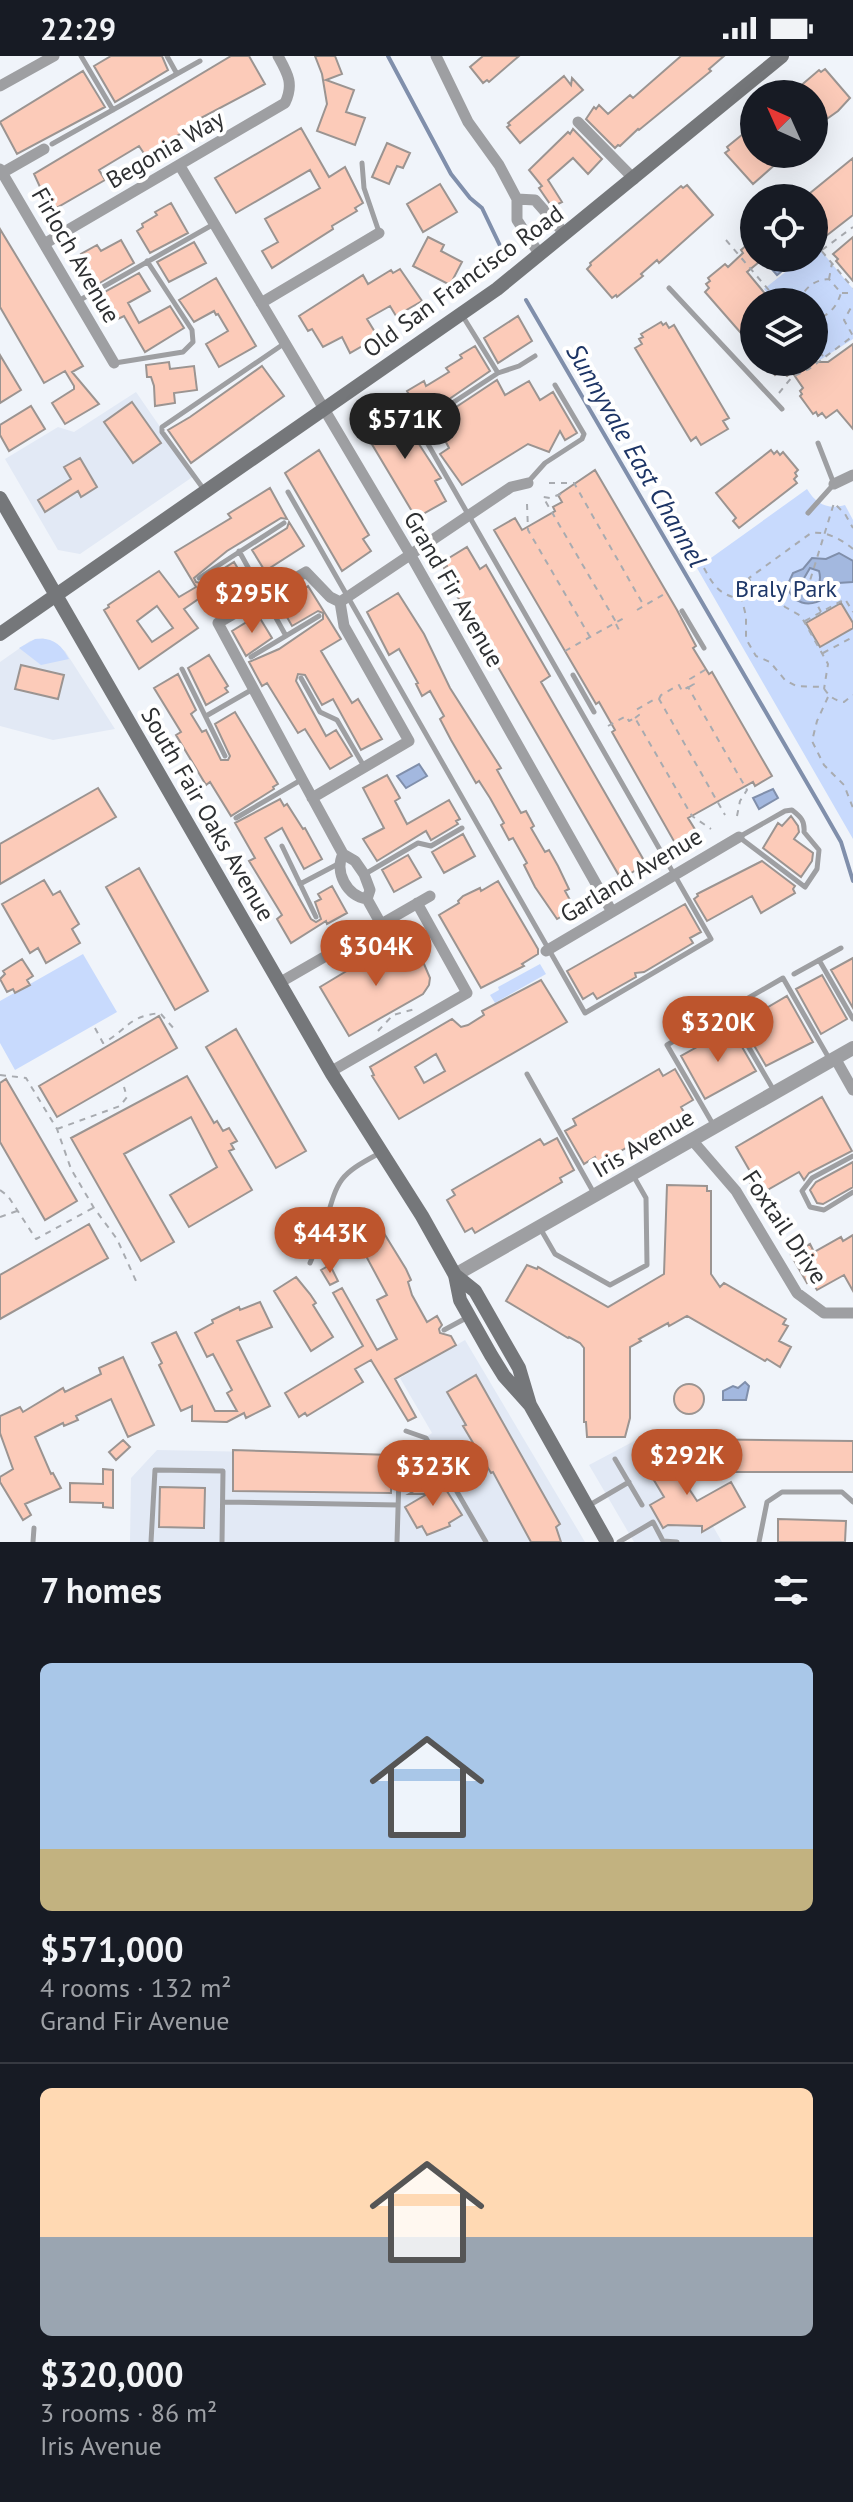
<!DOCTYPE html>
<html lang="en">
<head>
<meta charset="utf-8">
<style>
  body { margin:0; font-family:"PT Sans",sans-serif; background:#242831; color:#f1f3f6; height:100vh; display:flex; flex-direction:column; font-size:30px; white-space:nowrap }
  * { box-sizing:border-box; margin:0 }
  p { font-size:26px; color:#9ea1a6 }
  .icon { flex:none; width:44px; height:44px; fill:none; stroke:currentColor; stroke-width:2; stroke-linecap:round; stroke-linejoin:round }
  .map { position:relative; height:1486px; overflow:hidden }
  .panel { display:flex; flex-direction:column; background:#171b24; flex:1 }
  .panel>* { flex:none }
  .needle { width:52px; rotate:315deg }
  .buttons { position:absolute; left:740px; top:24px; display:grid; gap:16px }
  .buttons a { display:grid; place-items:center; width:88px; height:88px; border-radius:50%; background:#171b24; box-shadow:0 8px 32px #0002; font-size:40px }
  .price { position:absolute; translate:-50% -68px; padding:0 18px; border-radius:28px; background:#bd552d; color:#fff; font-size:26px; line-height:52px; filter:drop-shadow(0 2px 4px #0008) }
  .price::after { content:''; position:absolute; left:50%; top:48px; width:24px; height:18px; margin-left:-12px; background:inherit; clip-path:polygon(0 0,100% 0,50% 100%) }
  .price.current { background:#222; color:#fff }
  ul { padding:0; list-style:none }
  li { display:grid; align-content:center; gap:16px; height:424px; padding:0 40px }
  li+li { border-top:2px solid #363941 }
  li span { display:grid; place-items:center; height:248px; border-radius:12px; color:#555 }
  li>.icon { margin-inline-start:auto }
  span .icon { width:144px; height:144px; fill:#fffc; stroke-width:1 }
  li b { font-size:34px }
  h2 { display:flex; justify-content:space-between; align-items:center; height:96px; padding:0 40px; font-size:34px }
  .status { display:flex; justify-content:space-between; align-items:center; height:56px; padding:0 40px; background:#171b24; direction:ltr }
  .status svg { height:22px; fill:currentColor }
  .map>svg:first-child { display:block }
</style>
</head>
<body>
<div class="status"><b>22:29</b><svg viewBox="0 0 49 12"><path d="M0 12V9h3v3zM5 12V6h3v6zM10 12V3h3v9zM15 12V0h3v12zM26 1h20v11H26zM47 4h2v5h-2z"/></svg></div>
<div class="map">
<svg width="853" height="1486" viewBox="0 0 853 1486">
  <rect width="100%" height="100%" fill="#f0f4fa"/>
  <path fill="#e2e9f5" d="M136 336 194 420 80 498 58 494 5 403 58 371 74 376Z
    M43 582 65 595 115 673 53 684 0 670V606L30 585Z
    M465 1284 585 1486H130L131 1422 157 1394 401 1399 432 1377 400 1322Z
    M657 1373 722 1486H634L589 1409Z"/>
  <path fill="#c8dafd" d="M818 191 853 233V283L820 304 814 296V246H774L764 233 803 202H814V194Z
    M807 433C816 448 828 454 845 449L853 464V783L697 512Z
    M35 583C53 581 61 588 69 603L41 609 19 592Z
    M83 898 117 956 15 1014 0 987V945Z
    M540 908 546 918 495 947 490 939 499 934 498 931Z"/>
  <path fill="#a3b8df" stroke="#808fab" stroke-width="2" fill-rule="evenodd" d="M778 202H798L777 219 769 210Z
    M839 497 853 505V526L838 527C833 531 830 538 825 542 809 552 792 548 787 530L793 517 803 513 812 502 826 503ZM810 512 819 515C822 525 818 536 807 540L803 536 800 529Z
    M419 708 427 720 406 732 397 720Z
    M773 733 778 742 759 753 753 742Z
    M745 1326 749 1330 746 1344H723V1335L733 1330 738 1332Z"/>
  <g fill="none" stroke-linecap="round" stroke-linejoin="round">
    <path stroke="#808fab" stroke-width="4" d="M388 0 451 118 470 142 482 152 505 200
      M526 244 821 751 841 786 853 825"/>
  </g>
  <path fill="#fccbb9" stroke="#9b9491" stroke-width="2" fill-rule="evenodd" d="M111 0H162L168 14 115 46 94 10Z
    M231 0H249L265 28 199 63 200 66 145 99 139 90 99 114 105 124 51 155 34 118Z
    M315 0H335L342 18 326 24 354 34 346 56 365 62 355 89 317 75 327 48 322 18Z
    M483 0H519L489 26 487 24 483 27 470 11Z
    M681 0H724L709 13 711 15 639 74 638 73 620 90 618 89 615 92 586 63 594 51 596 53 599 49 608 58 630 39 633 42Z
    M825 13 850 42 838 55 814 72V38H791L819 14 821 16Z
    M83 15 105 51 17 98 0 66Z
    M564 20 571 29 572 22 583 34 520 87 507 71 510 69 508 67Z
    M754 69V98H787L753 128 725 97 729 94 727 91Z
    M301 72 329 121 345 111 363 147 355 152 357 155 332 170 333 173 272 212 262 195 278 186 265 163 320 132 310 114 236 157 215 122Z
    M573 73 602 103 588 118 573 102 548 124 562 146 552 151 539 132 542 130 529 114 568 76 570 78Z
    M387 87 410 97 403 112 397 110 389 128 372 121Z
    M853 102V159L821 184 814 176V142H804Z
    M440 128 457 156 423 176 407 148Z
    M687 129 713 159 659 207 657 204 641 218 643 220 617 241 616 239 612 242 587 213 591 209 590 207 681 130 683 132Z
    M171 147 188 177 150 197 137 175 143 171 142 168 157 159 155 156Z
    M0 173 83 310 72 316 99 348 65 368 52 347 74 333V330L65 315 44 327 0 251Z
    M428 181 444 189 441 195 462 206 450 229 413 210Z
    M853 181V225L836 205 838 203 833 198Z
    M754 183V202H764L747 216 772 246H754V292L705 236 709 232 706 228 710 225 708 222 725 208 728 211 743 197 741 194Z
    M121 184 134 207 98 228 81 198 97 189 101 195Z
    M194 186 206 207 169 226 157 206Z
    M400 213 422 245 396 260 390 250 367 263 378 281 350 297 342 281 323 291 312 273 308 275 299 260 363 219 368 228 391 214 393 217Z
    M139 217 150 235 128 247 139 267 170 250 184 272 145 296 124 260 118 263 103 237Z
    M216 222 256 290 219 311 206 288 228 275 218 258 216 259 214 255 194 266 179 244Z
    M518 260 532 285 498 307 484 282Z
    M661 266 663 269 666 267 669 272 674 269 729 362 723 365 728 373 701 389 696 381 691 385 635 292 642 288 639 283 643 281 641 278Z
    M853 288V373L837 354 826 362 822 357 818 360 816 356 813 358 800 340 802 338 800 335 803 332 792 316 787 320 780 315 775 319 764 306H828Z
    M475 290 490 315 423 361 407 335 424 325 426 330 449 316 446 312 462 302 460 299Z
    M0 299 21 334 0 347Z
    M169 306 170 313 194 310 197 334 174 337 175 347 155 350 154 330 151 321H147L146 309Z
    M262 310 284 340 191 407 168 374 190 361Z
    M497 324 505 339 529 325 540 344 553 336 577 377 565 384 560 375 549 396 528 388 462 429 440 398 449 392 435 365Z
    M391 345 441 422 435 425 446 445 416 462 370 385 377 381 365 364Z
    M132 346 161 387 133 407 104 366Z
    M31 350 45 373 9 395 0 379V369Z
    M319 394 369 479 363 483 371 495 342 515 285 417Z
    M771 394 774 398 777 395 780 399 783 396 798 414 795 417 797 420 794 423 797 427 739 472 733 465 736 462 716 437Z
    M80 402 97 431 81 441 78 435 45 456 38 444 71 423 64 411Z
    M595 414 677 554 696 590 693 592 709 618 712 616 772 720 755 730 753 726 688 762 696 775 675 787 612 676 615 674 599 646 596 648 494 474 515 462 522 474 555 455 553 451 562 446 558 439Z
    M270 432 287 463 281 462 227 495 194 522 196 526 201 527 234 506 247 528 207 553 200 542 184 553 198 572 139 613 104 554 109 551 108 549 159 515 179 541 196 531 175 496 231 462 228 458ZM157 550 173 572 152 586 137 565Z
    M289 466 304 490 265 515 252 494 287 472Z
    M467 491 480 513 486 509 550 620 541 626 646 808 621 823 487 592 475 569 479 567 465 543 460 545 450 528 452 527 444 512 447 510 444 505Z
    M308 530 341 583 321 595 352 647 358 643 382 683 361 694 333 643 322 649 305 619 298 618 296 625 326 680 336 674 352 700 330 713 305 673 298 677 267 627 262 630 249 606 279 593 323 563V557L318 555 292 570 279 547Z
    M398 537 424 578 450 632 501 712 497 714 521 757 526 755 534 770 531 772 545 796 549 794 558 810 569 833 565 835 575 853 557 863 535 831 524 809 527 807 513 782 509 784 501 769 504 767 490 742 479 725 476 727 451 684 440 663 444 660 430 635 422 640 416 628 418 627 399 593 389 599 367 556Z
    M841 547 853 567V572L820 591 806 567Z
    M258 559 272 582 246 600 232 575Z
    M209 599 228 630 225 632 228 636 206 649 188 612Z
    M21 609 64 619 58 643 15 633Z
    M178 618 196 654 191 658 202 676 206 674 221 704H228L230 700 215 668 235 656 278 728 273 731 274 733 231 760 210 726 206 729 176 679 181 676 154 632Z
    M387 719 400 742 395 745 407 768 449 744 460 763 456 765 458 768 431 784 426 775 377 805 363 783 384 772 363 732Z
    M98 732 116 761 0 828V788Z
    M280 743 284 750 287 748 303 773 305 772 322 803 304 813 282 772 265 782 311 863 316 866 321 863 315 846 321 843 318 838 332 830 347 857 327 868 326 865 291 887 277 863 282 859 249 805 255 802 235 767Z
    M791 760 798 770 799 776 794 783 813 797 812 805 801 821 763 792 778 767 782 770Z
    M463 778 475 800 444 817 432 796Z
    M408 799 421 821 394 836 382 814Z
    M762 805 795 830 793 833 795 837 761 857 752 840 707 865 694 843 698 840 697 838Z
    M139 812 208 935 175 954 106 831Z
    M44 824 53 839 60 835 79 868 72 873 80 887 46 907 38 892 30 897 2 848Z
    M498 825 538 893V898L522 908 524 910 481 932 439 859 459 847 458 845 463 840 480 832 481 835Z
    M685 848 701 876 690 882 693 887 644 916 635 917 636 921 597 943 593 937 583 943 567 915Z
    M395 886 405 904H418L424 908 430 922 429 929 423 938 349 980 320 931Z
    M853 902V952L831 914Z
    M22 903 33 920 27 924 30 929 15 937 13 933 7 936 0 923 5 918 3 915Z
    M822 919 847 963 821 978 796 933Z
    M541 924 567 966 399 1063 372 1020 374 1019 370 1011 452 963 461 971 468 969 484 959 482 955ZM436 998 445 1015 424 1027 415 1011Z
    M787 940 813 986 766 1010 741 967Z
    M159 960 177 992 57 1061 39 1030Z
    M731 972 756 1015 705 1043 681 1000Z
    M236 973 306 1095 276 1112 206 991Z
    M659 1013 663 1020 675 1013 693 1044 681 1051 685 1058 598 1108 595 1101 584 1108 565 1075 576 1069 573 1063Z
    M187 1020 214 1067 217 1065 223 1075 229 1072 237 1085 231 1088 234 1093 229 1095 252 1134 189 1171 170 1139 217 1111 191 1061 124 1098 174 1186 141 1205 71 1082Z
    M6 1023 77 1145 45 1164 0 1086V1027Z
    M822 1041 852 1095 809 1117 804 1124 799 1116 757 1140 750 1127 755 1124 736 1091Z
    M557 1082 574 1114 560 1122 562 1126 475 1177 472 1172 465 1176 447 1144 455 1139 452 1134 540 1083 544 1089Z
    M853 1106V1131L823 1148 817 1147 810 1134 816 1126Z
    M667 1129 707 1130V1135H711V1218L720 1231 724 1227 786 1263 783 1268 788 1270 779 1285 791 1291 780 1311 767 1303 765 1305 687 1260 669 1270 668 1267 639 1283 641 1285 630 1291V1362L625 1381H587L586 1366H584V1292L580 1287 569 1281 568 1282 506 1245 527 1209 537 1213 538 1211 608 1251 664 1218Z
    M89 1168 108 1202 0 1263V1219Z
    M382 1174 406 1213 411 1224 408 1226 412 1239 427 1266 437 1260 442 1269 439 1273 440 1277 451 1280 456 1289 395 1323 416 1361 408 1365 371 1304 355 1313 363 1326 307 1360 305 1357 299 1361 285 1337 363 1290 333 1237 342 1232 377 1294 397 1283 377 1244 387 1239 359 1187Z
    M853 1179V1235L844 1219 817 1234 811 1224 807 1227 791 1199 810 1188 814 1196 841 1181 843 1185Z
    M330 1209 338 1225 330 1229 321 1214Z
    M296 1221 310 1238 316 1247 313 1249 333 1281 311 1295 274 1235Z
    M260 1246 272 1271 237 1285 270 1350 246 1362 244 1357 227 1366 192 1365V1350L181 1355 159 1309 162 1307 152 1287 176 1276 215 1355H237L227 1337 232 1334 213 1298 207 1301 195 1277 213 1267 212 1264 239 1251 240 1254Z
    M123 1301 154 1369 128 1381 111 1343 76 1360 78 1364 64 1370 63 1367 35 1381 51 1418 53 1417 61 1432 25 1448 31 1459 23 1464 0 1426V1421L13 1413 0 1377V1360L20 1351 23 1356 63 1332 65 1336 101 1318 99 1312Z
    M476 1319 560 1468 556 1471 561 1486H531L493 1416 491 1417 463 1370 466 1369 447 1336Z
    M674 1343a15 15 0 1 1 30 0a15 15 0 1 1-30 0Z
    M685 1383 853 1385V1416H683Z
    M123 1384 130 1391 116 1404 109 1396Z
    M660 1389 697 1445 731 1426 745 1451 702 1476V1470L668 1469 663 1472 650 1449 664 1441 640 1401Z
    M233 1394 392 1399 391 1437 233 1435Z
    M103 1413 113 1414V1452L103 1451V1447L70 1446V1427L103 1428Z
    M438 1421 462 1459 449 1467 450 1470 427 1479 422 1470 417 1472 405 1451 427 1438H409Z
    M160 1431 205 1432 204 1472 159 1471Z
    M778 1463 846 1465 845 1486H778Z"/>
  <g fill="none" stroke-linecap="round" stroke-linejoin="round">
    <path stroke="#a8abb0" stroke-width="2" stroke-dasharray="6 6" stroke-linecap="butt" d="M777 141V142
      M726 184 779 246
      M814 186 853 232
      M822 194 853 171
      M829 223 832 207
      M842 237H853
      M799 246C805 231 814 224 829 223L841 237C837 250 829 261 814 263
      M814 289 823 300
      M760 307 761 306
      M779 337 792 321 809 313 853 280 844 264 853 248
      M549 427H574L644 550
      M561 438 550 442 543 441 616 566
      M527 448 528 474 590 581
      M853 493C841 483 826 475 811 477L749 522 752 531 742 544 746 560V583L756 600 770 606 785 624 796 630 823 631C829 640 833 644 844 646L853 639
      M704 512C714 531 720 539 741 543
      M755 531 776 539 785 551 801 560 828 608 824 633
      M637 554 666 537
      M821 556 808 531 834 447 845 458 853 472
      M805 565 845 543 853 556
      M616 568 619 574
      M565 595 624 562
      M823 597 853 581
      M689 631 694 628 690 623 708 612
      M828 641 817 665 812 685 824 709 844 729 853 752
      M659 643 661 639 679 629 682 635 688 631 747 734 740 745 737 760
      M635 662 639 659 636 654 655 643H659L725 759
      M608 670 626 660 629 665 635 662 692 760 711 773
      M95 972 103 987C129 973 126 961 160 957L176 975
      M378 975 393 959 415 953
      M0 1019 26 1022 57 1073 71 1113 94 1152 117 1183 136 1225
      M57 1073 120 1050 127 1041 124 1031
      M0 1134 8 1140 36 1183 93 1152
      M0 1161 17 1155"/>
    <path stroke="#9e9fa2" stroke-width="5" d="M81 0 113 54
      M167 0 177 18
      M52 88 200 5
      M362 107 364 132 379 176
      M669 232 782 353
      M80 244 214 168
      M462 259 498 317
      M115 307 183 296 193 286 192 274 147 205
      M431 361 498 317 519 310 535 300
      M528 426 545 407 582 383 584 378 555 329
      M205 435 162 376V371L285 287
      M288 436 585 957 711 883 405 348
      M808 457 834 428 818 387
      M239 495 286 580
      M199 522 284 467
      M682 555 704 592
      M251 601 319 560
      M182 613 225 700
      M573 619 594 656
      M301 622 320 656 337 664 365 712
      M206 660 253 633
      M792 754C801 761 805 765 804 776L819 794 817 813 805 831 739 781 785 755Z
      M236 762 301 724
      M282 790 316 861
      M365 818 418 787 431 790 462 772
      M300 828 338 808
      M819 904 853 963
      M794 918 841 892
      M727 954 773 1033
      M527 1018 595 1139
      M714 1070 667 989 783 922 830 1004
      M853 1100 812 1122 802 1135 810 1151 824 1154 853 1136
      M540 1172 555 1198 610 1229 647 1209 646 1142 634 1121
      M310 1207C316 1193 323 1179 326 1165 338 1123 339 1119 378 1098
      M444 1274 468 1261
      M406 1375 426 1382 486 1486
      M615 1403 642 1449
      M223 1446 398 1449
      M588 1450 629 1426
      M33 1486 34 1472
      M151 1486 155 1414 223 1415 222 1486
      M397 1486 399 1422 435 1400
      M619 1486 653 1466 663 1485 677 1486
      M759 1486 767 1446 782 1436H842L853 1446"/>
    <path stroke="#9e9fa2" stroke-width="11" d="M436 0 468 66 499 109 517 143V164L540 199
      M0 30 54 0
      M578 66 634 123
      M180 110 410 498 612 856
      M0 113 114 307
      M2 117 44 93
      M517 143 535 144 565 178
      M44 188 285 47C294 28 288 18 278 0
      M261 247 379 177
      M834 428 853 419
      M340 546 511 431 528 427
      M312 742 409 685 344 570 340 546 330 541 306 516 218 567 302 723 343 798 355 805 364 818 370 834 367 843 381 868
      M343 798C334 816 347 840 367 843
      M546 895 739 781
      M279 927 430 840
      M835 1002 853 1034
      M330 1016 467 937 417 847
      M692 1084 736 1135 797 1237 824 1257H853"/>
    <path stroke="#9e9fa2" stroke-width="14" d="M455 1219 853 992"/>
    <path stroke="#75777a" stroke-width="14" d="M0 442 332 1018 422 1160 455 1219 460 1244 491 1299 504 1320 530 1349
      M0 578 497 233 782 0
      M455 1219 475 1235 519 1312 530 1349 607 1486"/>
  </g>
  <g text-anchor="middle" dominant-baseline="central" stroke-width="8" stroke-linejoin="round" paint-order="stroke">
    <g font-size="24" fill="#2e3032" stroke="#fff">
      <text transform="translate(165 93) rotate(-30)">Begonia Way</text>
      <text transform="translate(76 199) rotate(60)">Firloch Avenue</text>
      <text transform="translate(463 225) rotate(-36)">Old San Francisco Road</text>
      <text transform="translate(454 533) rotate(60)">Grand Fir Avenue</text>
      <text transform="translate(208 758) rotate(60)">South Fair Oaks Avenue</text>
      <text transform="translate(631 819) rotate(-31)">Garland Avenue</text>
      <text transform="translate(643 1087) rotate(-30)">Iris Avenue</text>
      <text transform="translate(785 1171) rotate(56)">Foxtail Drive</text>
    </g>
    <g font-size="24" fill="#1f3869" stroke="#fff">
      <text x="786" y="532">Braly Park</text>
    </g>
    <g font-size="26" font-style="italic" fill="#1c3465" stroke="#fff">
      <text transform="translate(637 399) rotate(60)">Sunnyvale East Channel</text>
    </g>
  </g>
</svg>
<div class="buttons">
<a><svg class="needle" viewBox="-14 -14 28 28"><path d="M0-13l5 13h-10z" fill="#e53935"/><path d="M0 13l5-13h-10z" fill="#9ea1a6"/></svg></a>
<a><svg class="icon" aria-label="locate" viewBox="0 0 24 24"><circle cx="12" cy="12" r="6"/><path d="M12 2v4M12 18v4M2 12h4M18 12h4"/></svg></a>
<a><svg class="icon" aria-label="layers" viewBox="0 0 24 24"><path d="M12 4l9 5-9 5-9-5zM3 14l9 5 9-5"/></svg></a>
</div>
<b class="price current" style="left:405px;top:405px">$571K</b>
<b class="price" style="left:252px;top:579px">$295K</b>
<b class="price" style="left:376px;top:932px">$304K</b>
<b class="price" style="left:718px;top:1008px">$320K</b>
<b class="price" style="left:330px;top:1219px">$443K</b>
<b class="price" style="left:687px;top:1441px">$292K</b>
<b class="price" style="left:433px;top:1452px">$323K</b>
</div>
<section class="panel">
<h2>7 homes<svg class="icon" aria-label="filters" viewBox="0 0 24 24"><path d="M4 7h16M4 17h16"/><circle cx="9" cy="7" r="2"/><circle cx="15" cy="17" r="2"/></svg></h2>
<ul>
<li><span style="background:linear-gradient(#a9c7e8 75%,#c2b280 0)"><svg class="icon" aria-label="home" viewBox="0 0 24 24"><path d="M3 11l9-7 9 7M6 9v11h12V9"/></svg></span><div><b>$571,000</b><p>4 rooms · 132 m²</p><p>Grand Fir Avenue</p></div></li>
<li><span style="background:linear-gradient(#ffd9b3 60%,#9aa5b1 0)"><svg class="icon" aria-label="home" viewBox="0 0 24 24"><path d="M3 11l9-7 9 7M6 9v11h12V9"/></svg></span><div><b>$320,000</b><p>3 rooms · 86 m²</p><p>Iris Avenue</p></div></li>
</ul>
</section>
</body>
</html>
